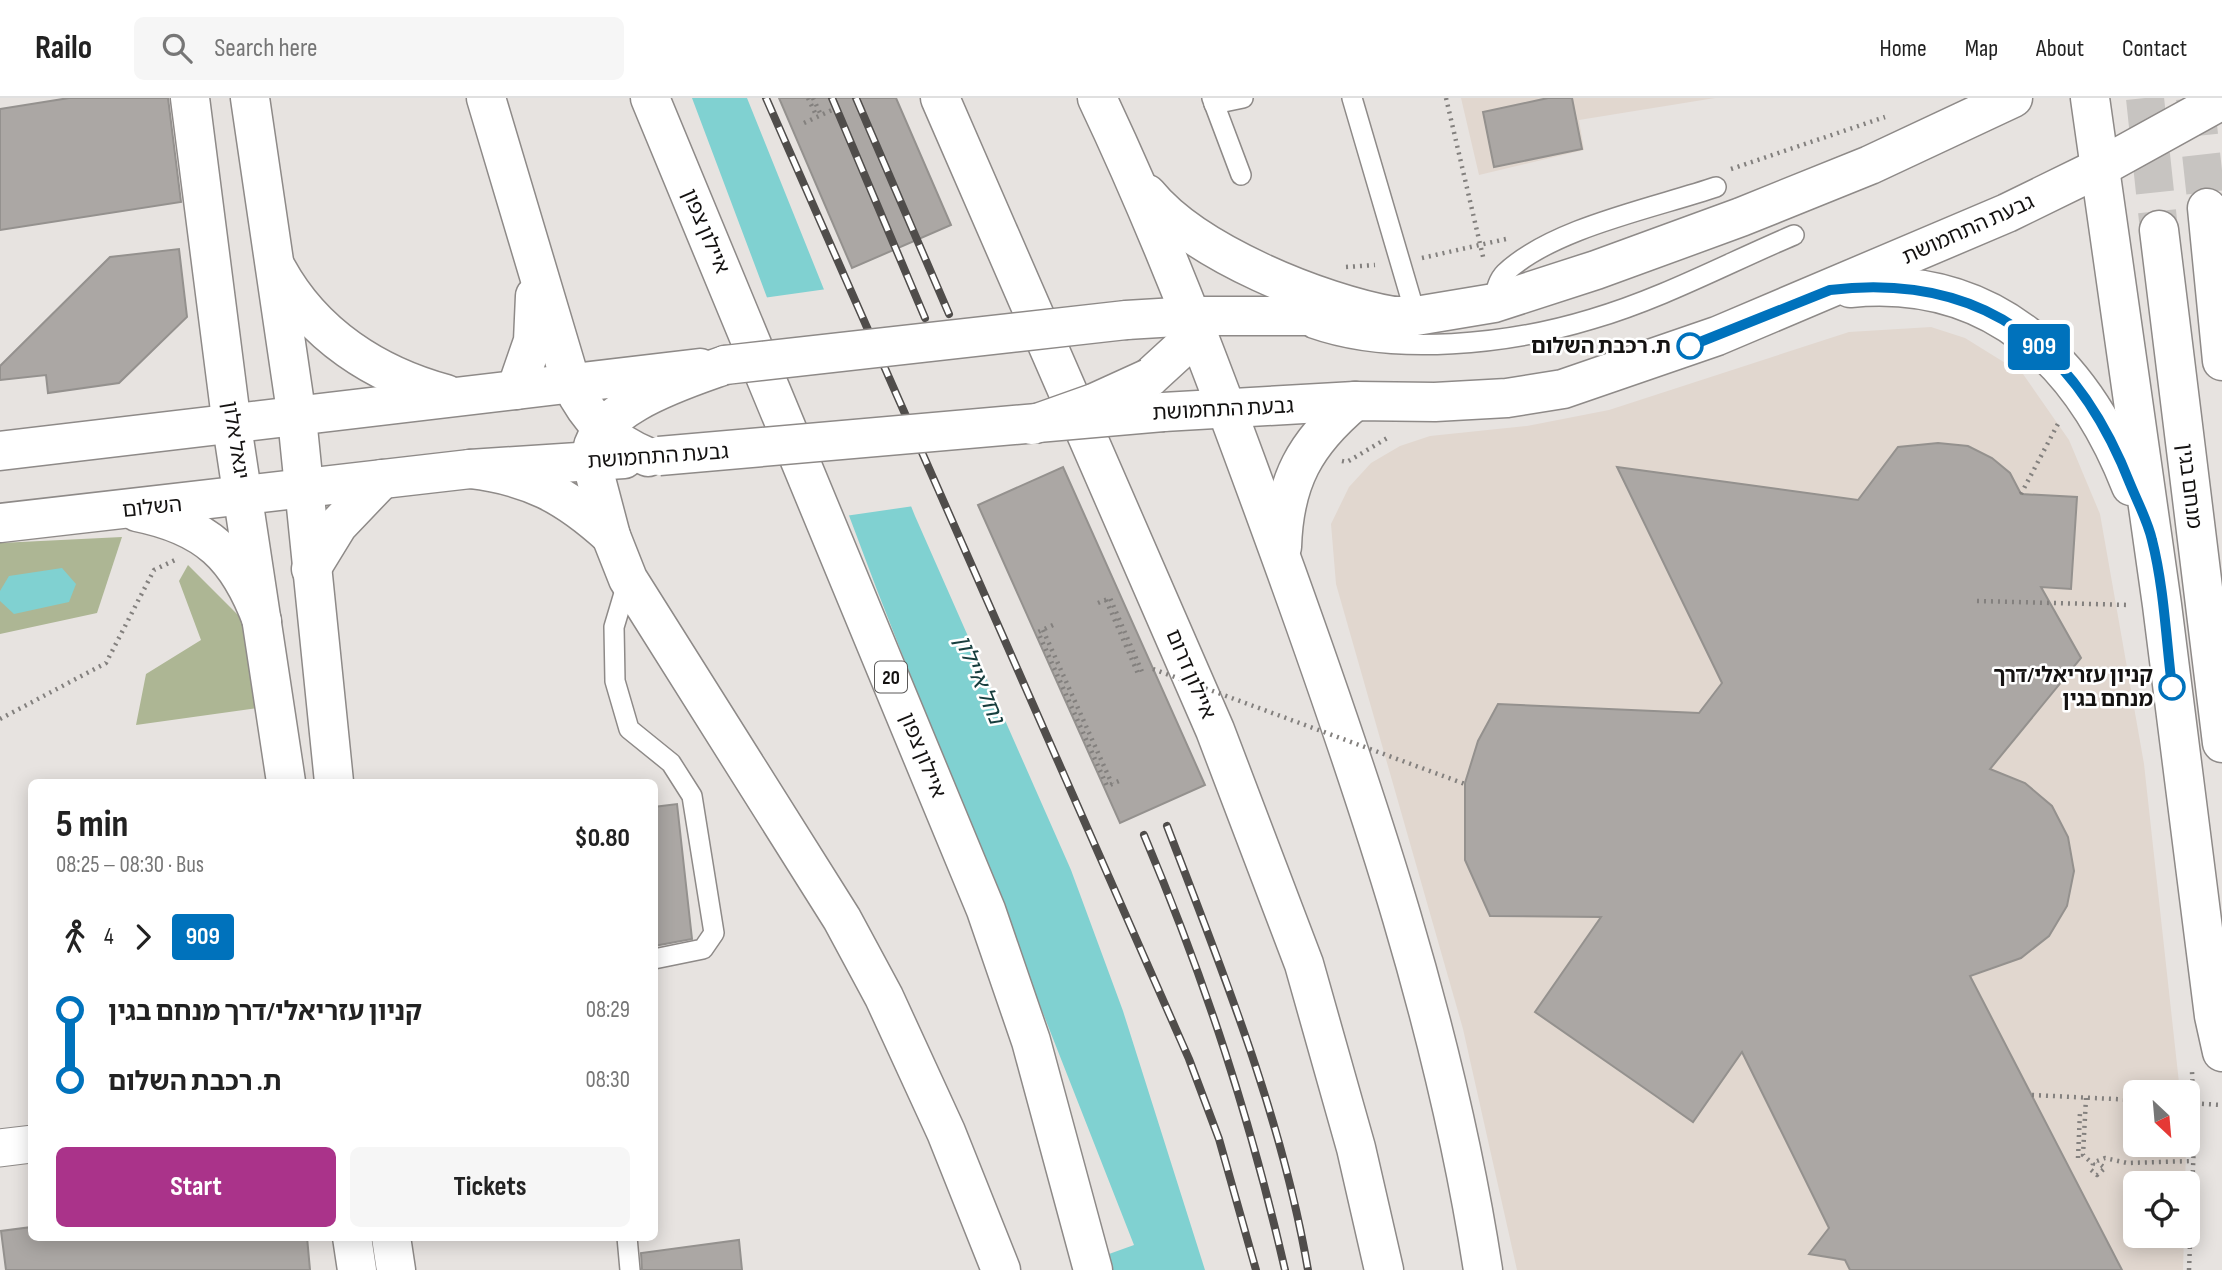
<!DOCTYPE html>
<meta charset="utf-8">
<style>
:root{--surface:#fff;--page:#f6f6f6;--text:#222;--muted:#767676;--line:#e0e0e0;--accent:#aa338a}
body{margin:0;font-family:"Sofia Sans Condensed","Noto Sans Hebrew",sans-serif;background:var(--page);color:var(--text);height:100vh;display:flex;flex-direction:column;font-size:26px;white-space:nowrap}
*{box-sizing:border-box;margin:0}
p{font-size:23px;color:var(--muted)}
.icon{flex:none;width:38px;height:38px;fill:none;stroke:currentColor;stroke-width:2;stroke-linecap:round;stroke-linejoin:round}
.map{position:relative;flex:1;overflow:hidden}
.side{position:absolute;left:28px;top:681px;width:630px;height:462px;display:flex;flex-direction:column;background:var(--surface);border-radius:10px;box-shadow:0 4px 18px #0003}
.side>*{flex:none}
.badge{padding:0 14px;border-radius:5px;font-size:24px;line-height:46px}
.needle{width:46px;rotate:154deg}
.controls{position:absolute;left:2123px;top:982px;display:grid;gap:14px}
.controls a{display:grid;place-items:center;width:77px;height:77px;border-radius:10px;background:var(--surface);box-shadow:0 4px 18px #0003;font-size:35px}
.map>.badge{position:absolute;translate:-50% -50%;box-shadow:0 0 0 4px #fff}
.legs{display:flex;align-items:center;gap:10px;height:77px;padding:0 28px;font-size:23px}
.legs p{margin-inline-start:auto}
.overview{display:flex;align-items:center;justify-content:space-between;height:119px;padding:0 28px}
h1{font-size:38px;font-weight:700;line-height:52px}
.primary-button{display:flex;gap:14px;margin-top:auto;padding:14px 28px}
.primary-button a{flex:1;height:80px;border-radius:10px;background:var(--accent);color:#fff;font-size:28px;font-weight:700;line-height:80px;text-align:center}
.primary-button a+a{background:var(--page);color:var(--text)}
ul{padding:0 28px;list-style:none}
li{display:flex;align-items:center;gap:24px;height:70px;font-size:26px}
li i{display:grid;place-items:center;width:10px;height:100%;margin:0 9px;background:currentColor}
li i::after{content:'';width:18px;height:18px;margin:-9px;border:5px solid;border-radius:50%;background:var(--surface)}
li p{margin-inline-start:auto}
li:first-child i{background:linear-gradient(#0000 50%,currentColor 0)}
li:last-child i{background:linear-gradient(currentColor 50%,#0000 0)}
header{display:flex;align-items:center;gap:42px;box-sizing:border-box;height:98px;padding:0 35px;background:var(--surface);border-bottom:2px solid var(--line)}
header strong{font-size:33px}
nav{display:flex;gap:38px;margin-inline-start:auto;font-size:24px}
.search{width:490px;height:63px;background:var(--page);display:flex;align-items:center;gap:18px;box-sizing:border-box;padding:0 24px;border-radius:10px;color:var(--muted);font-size:26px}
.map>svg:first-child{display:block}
.built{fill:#e1d7cf}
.green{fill:#adb694}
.water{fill:#80d1d1}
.pier{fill:#e7e3e0}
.building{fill:#aba7a4;stroke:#94918e;stroke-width:2}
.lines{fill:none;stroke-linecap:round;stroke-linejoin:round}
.secondary-tunnel{stroke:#c7c4c1;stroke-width:38;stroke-dasharray:38 19;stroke-linecap:butt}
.service-casing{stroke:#8e8a88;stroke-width:22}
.minor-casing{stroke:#8e8a88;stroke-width:39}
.tertiary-casing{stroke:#8e8a88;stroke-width:41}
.secondary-casing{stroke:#8e8a88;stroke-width:41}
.motorway-casing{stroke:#8e8a88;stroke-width:41}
.path{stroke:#83807e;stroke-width:4.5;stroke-dasharray:2 5;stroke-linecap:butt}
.service{stroke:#fff;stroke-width:19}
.minor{stroke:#fff;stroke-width:37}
.tertiary{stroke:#fff;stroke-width:38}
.secondary{stroke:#fff;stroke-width:38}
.motorway{stroke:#fff;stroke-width:38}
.rail-casing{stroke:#504d4b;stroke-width:8}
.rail{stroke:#fff;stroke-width:5;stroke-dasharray:16;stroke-linecap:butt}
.secondary-bridge-casing{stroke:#8e8a88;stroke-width:41;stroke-linecap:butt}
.motorway-bridge-casing{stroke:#8e8a88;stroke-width:41;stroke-linecap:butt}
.path-bridge{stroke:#83807e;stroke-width:4.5;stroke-dasharray:2 5;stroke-linecap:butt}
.secondary-bridge{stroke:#fff;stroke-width:38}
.motorway-bridge{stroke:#fff;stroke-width:38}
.line-1-casing{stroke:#fff;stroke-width:16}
.line-1{stroke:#0072bc;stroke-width:10}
.stop-1-dot{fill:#fff;stroke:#0072bc;stroke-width:3.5}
.labels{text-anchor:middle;stroke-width:5;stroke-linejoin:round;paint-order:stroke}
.shield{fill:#fff;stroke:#5a5958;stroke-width:2}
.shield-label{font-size:19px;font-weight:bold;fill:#141211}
.street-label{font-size:21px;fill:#141211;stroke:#fff}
.stop-label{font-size:21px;font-weight:bold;fill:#141211;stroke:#fff;text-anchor:end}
.water-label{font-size:23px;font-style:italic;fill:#163d3d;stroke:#fff}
</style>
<header>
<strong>Railo</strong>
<div class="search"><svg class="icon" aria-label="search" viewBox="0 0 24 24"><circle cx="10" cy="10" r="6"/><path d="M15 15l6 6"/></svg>Search here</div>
<nav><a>Home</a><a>Map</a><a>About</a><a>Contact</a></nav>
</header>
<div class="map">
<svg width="2222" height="1172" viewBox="0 0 2222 1172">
<rect width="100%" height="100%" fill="#e7e3e0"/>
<g class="built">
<path d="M1461,0H1715L1579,22L1584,52L1479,77Z"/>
<path d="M1931,229L1965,240L2023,276L2069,342L2100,416L2144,666L2180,994H2135V1046L2186,1047V1054L2185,1085H2135V1138H2184L2183,1172H1517L1463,931L1336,486L1331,426L1349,389L1371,365L1400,348L1430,338L1527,328L1609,312L1849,234Z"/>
</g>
<g class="green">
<path d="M122,439L97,515L0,536V445Z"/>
<path d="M188,467L244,523L258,610L136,627L146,576L201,542L179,483Z"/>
</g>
<g class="water">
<path d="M692,0H747L915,418L1071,772L1123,913L1205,1172H1112L1109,1156L1134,1147L877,492Z"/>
<path d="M62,470L76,486L69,504L14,516L0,503V493L9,478Z"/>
</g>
<path class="pier" d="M827,191L914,408L845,418L763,200Z"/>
<g class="building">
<path d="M69,0H168L181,104L0,132V11Z"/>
<path d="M779,0H896L951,127L852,170Z"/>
<path d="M1548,0H1572L1582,51L1494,69L1483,14Z"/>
<path d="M179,151L187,219L119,285L48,295L46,277L0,282V268L110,159Z"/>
<path d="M1938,345L1968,348L1992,360L2010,375L2021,396L2077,399L2071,491L2041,489L2081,560L1990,671L2025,685L2052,708L2068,739L2074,773L2067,808L2049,838L2021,860L1970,878L2122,1172H1850L1845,1162L1809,1156L1829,1130L1742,954L1693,1024L1653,996L1535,914L1601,819L1490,818L1465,762V685L1478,643L1498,606L1699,615L1722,585L1617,369L1858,402L1898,349Z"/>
<path d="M1063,369L1205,687L1120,725L978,407Z"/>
<path d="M677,706L692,841L654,848V709Z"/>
<path d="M32,1129V1139H307L310,1172H6L1,1133Z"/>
<path d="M739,1142L742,1172H642L641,1155Z"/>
</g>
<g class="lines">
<g class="secondary-tunnel">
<path d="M2145,0L2159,132"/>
<path d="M2195,0L2207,110"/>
</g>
<defs>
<g id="service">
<path d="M1212,0L1241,77"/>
<path d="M1352,0L1416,218"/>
<path d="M1214,6L1243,0"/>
<path d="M1494,205C1495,194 1497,183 1505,175C1552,130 1654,110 1716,89"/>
<path d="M1312,230C1394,259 1510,246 1592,221C1661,201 1728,165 1794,137"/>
<path d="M628,482L614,529L615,583L629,631L671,665L692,698L714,835L703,851L654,861"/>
<path d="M627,1139L630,1172"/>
</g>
<path id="minor" d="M0,1050L32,1046"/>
<g id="tertiary">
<path d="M190,0L232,328L286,684"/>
<path d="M250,0L297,320L334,684"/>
<path d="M352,1139L357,1172"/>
<path d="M391,1139L396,1172"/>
</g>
<g id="secondary">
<path d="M2090,0L2162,507L2214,918L2222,954"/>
<path d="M2207,110L2222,263"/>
<path d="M2159,132L2222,645"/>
<path d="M277,171C313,237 376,277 446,296"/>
<path d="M1850,190C1992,176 2082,263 2131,388"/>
<path d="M1126,222L1193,218H1416L1494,205L1596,172L1741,119L1870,67L2013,0"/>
<path d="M1163,314L1355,303L1435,304L1507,300L1563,291L1717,238L2007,115L2099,70L2222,2"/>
<path d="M0,353L700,270"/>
<path d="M137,414C207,428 238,458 262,523"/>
<path d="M0,425L470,371L624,361"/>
<path d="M311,471L338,427L382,381"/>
</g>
<g id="motorway">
<path d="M486,0L571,285C588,321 611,344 648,359"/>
<path d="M650,0L986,812L1031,943L1093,1172"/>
<path d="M940,0L1215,632L1304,866L1356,1050L1384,1172"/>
<path d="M1097,0C1170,154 1228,313 1286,473C1368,701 1446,931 1483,1172"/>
<path d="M1147,96C1195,155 1320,205 1393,218"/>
<path d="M725,267C686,281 590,310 591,362L611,438L628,481L842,821L884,899L946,1034L1001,1172"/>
<path d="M1149,280L1185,247L1193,218"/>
<path d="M516,292L533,243L535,198"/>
<path d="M470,371C530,378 566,397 611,438"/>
<path d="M1282,449C1284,383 1305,345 1355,303"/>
</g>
</defs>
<use href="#service" class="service-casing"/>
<use href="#minor" class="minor-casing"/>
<use href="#tertiary" class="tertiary-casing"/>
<use href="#secondary" class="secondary-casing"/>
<use href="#motorway" class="motorway-casing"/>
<g class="path">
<path d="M808,0L817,19"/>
<path d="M813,0L821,17"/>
<path d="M1446,0L1484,163"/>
<path d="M804,25L832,12"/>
<path d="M1731,71L1885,19"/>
<path d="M1422,160L1506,141"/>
<path d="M1346,169L1375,167"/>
<path d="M1342,363L1347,364L1389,339"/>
<path d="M2021,396L2060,322"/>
<path d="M1106,502L1139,578"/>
<path d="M1977,503L2130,507"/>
<path d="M1098,505L1110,500L1143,576"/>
<path d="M1053,527L1038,534L1107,688L1119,683"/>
<path d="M1043,532L1112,686"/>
<path d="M0,621L106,565L154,472L175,462"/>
<path d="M2032,997L2135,1002"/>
<path d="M2086,1000L2083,1057L2093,1066L2091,1072L2097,1077L2105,1070L2097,1064"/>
<path d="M2078,1060L2080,1014"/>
<path d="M2097,1063L2105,1060L2127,1065L2193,1063"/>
<path d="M2189,1172L2194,1044L2192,972"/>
</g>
<use href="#service" class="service"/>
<use href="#minor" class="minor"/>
<use href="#tertiary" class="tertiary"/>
<use href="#secondary" class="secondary"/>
<use href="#motorway" class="motorway"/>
<defs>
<g id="rail">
<path d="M766,0L1189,961L1219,1041L1256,1172"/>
<path d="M832,0L925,220"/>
<path d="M856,0L949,216"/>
<path d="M1167,728C1222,872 1282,1019 1308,1172"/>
<path d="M1144,737C1205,882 1250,1019 1285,1172"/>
</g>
</defs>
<use href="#rail" class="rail-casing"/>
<use href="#rail" class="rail"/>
<defs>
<g id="secondary-bridge">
<path d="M725,267L1126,222"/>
<path d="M659,358L1163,314"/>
</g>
<path id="motorway-bridge" d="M1032,327L1094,305L1149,280"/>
</defs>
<use href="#secondary-bridge" class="secondary-bridge-casing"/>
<use href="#motorway-bridge" class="motorway-bridge-casing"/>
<g class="path-bridge">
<path d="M1153,571L1465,686"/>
<path d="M2188,1005L2222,1007"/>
</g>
<use href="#secondary-bridge" class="secondary-bridge"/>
<use href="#motorway-bridge" class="motorway-bridge"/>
</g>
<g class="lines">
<defs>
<path id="line-1" d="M1690,248L1830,192C1983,174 2077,249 2131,388C2138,405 2148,424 2152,442C2164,489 2166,541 2172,589"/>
</defs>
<use href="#line-1" class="line-1-casing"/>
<use href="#line-1" class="line-1"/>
</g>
<g class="stop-1-dot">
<circle cx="1690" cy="248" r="12"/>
<circle cx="2172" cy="589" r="12"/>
</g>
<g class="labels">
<rect class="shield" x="875" y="563.5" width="32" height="31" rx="5"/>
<g class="shield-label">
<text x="891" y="586">20</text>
</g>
<g class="street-label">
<text transform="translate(1968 131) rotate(-24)" y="7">גבעת התחמושת</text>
<text transform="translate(706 133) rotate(67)" y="7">איילון צפון</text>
<text transform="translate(1223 311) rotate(-3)" y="7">גבעת התחמושת</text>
<text transform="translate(236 342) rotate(81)" y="7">יגאל אלון</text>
<text transform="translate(658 358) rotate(-4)" y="7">גבעת התחמושת</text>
<text transform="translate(2190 388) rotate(83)" y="7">מנחם בגין</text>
<text transform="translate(152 409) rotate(-6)" y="7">השלום</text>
<text transform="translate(1191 576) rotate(67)" y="7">איילון דרום</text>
<text transform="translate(923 657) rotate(68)" y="7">איילון צפון</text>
</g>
<g class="stop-label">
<text x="1671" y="255">ת. רכבת השלום</text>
<text x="2153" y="584">קניון עזריאלי/דרך<tspan x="2153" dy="24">מנחם בגין</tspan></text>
</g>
<g class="water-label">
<text transform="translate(980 581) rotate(67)" y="8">נחל איילון</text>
</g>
</g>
</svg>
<div class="controls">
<a><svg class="needle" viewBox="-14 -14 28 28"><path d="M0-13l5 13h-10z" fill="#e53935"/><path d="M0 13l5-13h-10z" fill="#767676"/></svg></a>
<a><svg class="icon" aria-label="locate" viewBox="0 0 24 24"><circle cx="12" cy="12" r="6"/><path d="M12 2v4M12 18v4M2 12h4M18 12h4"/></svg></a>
</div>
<b class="badge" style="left:2039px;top:249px;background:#0072bc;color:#fff">909</b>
<section class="side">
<div class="overview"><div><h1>5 min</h1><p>08:25 – 08:30 · Bus</p></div><b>$0.80</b></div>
<div class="legs"><svg class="icon" aria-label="walk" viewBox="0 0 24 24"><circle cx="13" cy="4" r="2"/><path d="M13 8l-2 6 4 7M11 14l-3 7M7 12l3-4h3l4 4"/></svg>4<svg class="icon" aria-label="forward" viewBox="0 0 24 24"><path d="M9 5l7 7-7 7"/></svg><b class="badge" style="background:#0072bc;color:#fff">909</b></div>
<ul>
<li><i style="color:#0072bc"></i><b>קניון עזריאלי/דרך מנחם בגין</b><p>08:29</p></li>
<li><i style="color:#0072bc"></i><b>ת. רכבת השלום</b><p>08:30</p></li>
</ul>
<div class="primary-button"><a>Start</a><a>Tickets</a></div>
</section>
</div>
